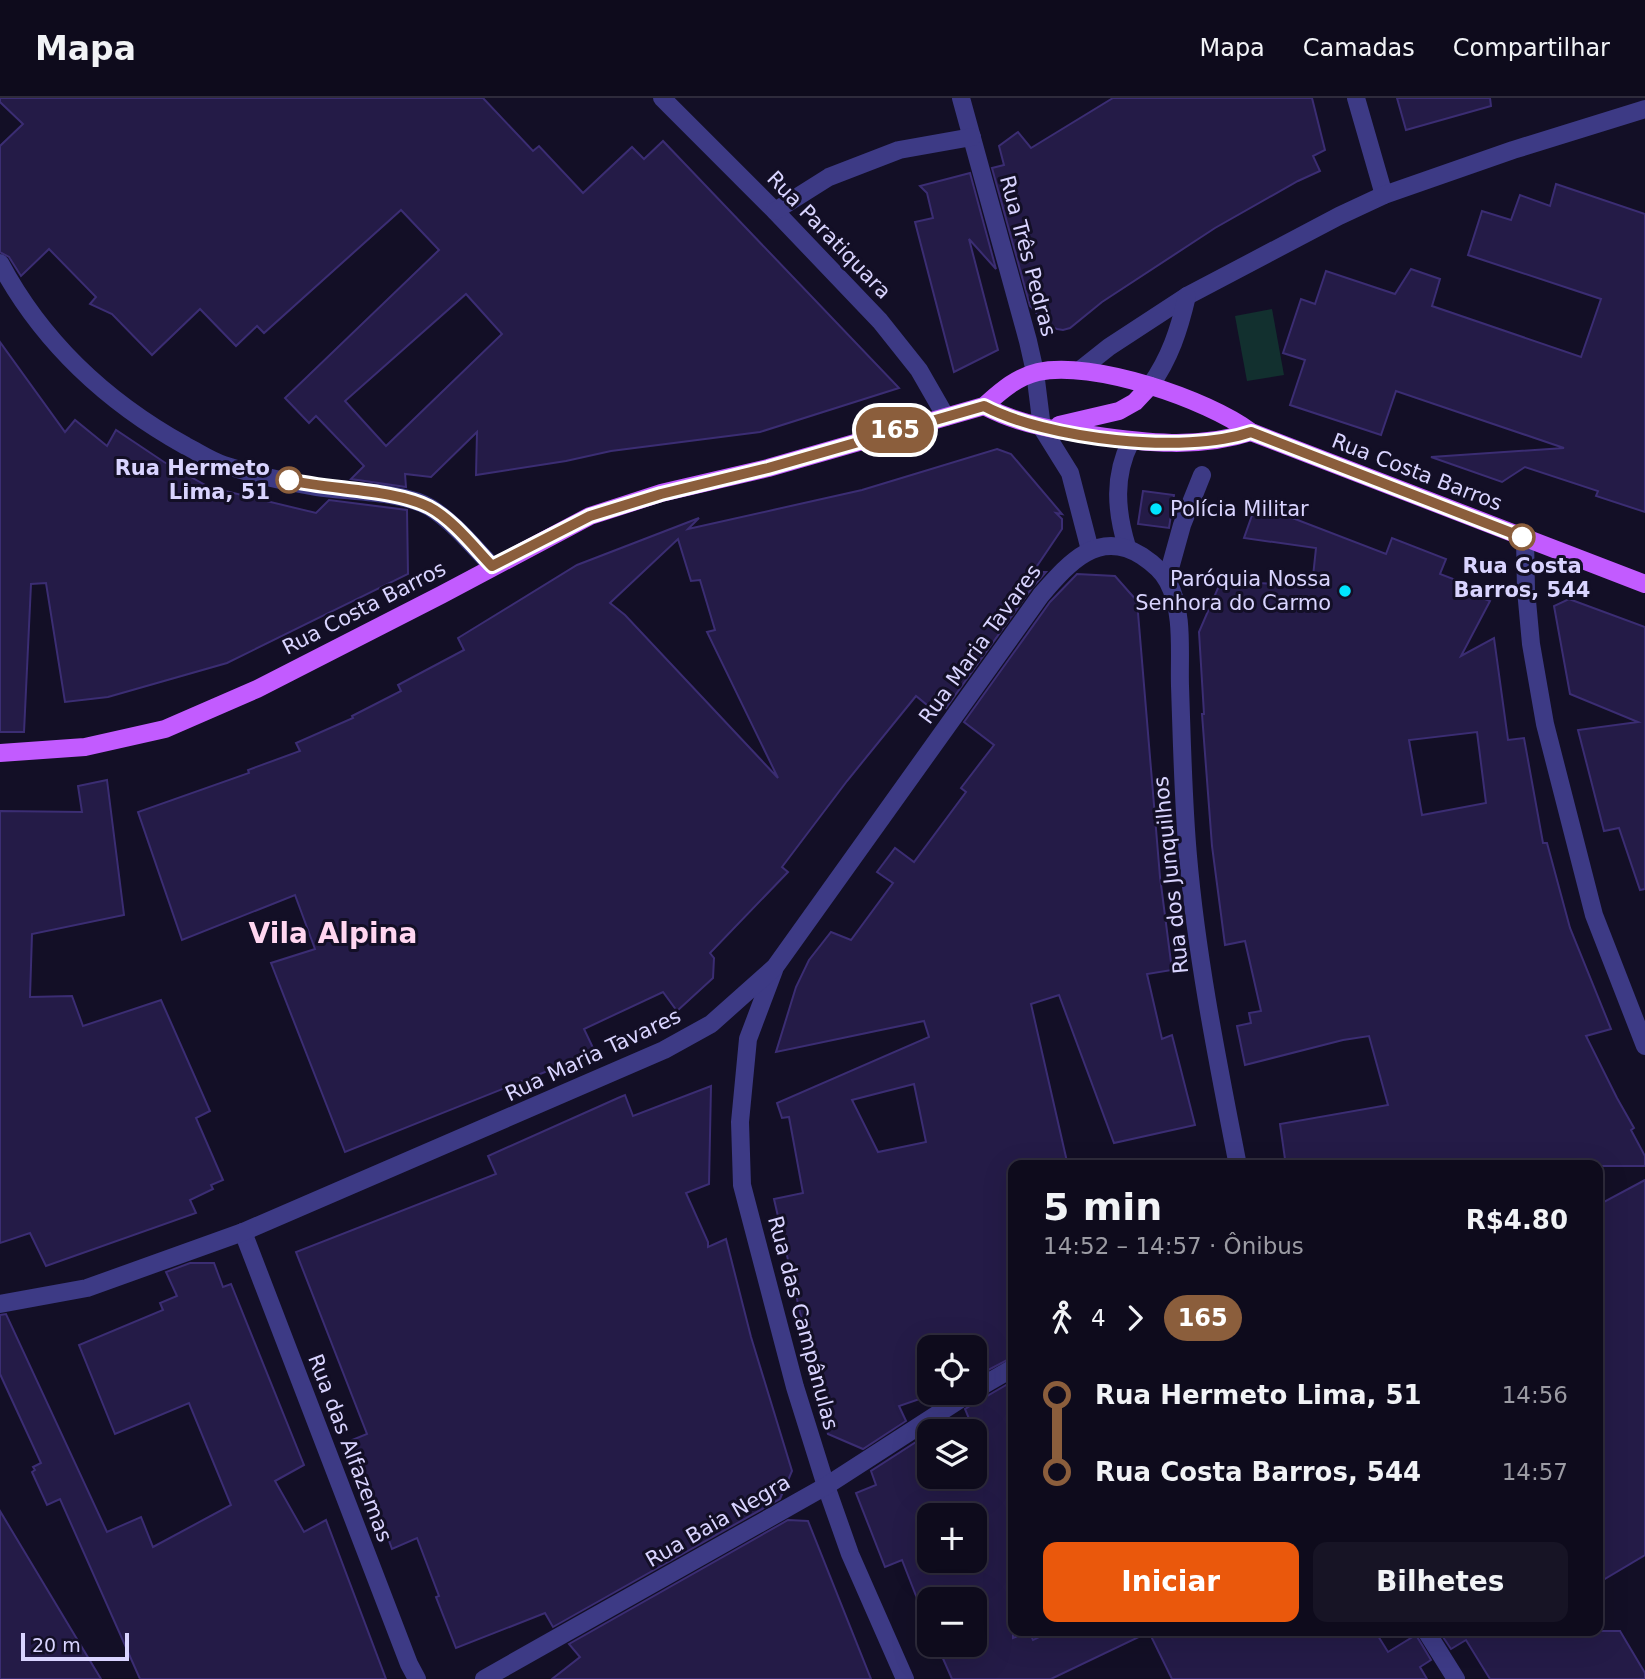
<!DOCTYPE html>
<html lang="pt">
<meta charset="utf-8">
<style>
:root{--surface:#0e0b1c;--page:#171425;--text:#f1f3f6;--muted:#9b9ba3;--line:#2e2b3b;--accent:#ea580c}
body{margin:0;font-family:"DejaVu Sans",sans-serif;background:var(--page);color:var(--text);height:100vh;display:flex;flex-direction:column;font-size:26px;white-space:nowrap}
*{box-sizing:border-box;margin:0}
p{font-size:23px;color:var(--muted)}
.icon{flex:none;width:38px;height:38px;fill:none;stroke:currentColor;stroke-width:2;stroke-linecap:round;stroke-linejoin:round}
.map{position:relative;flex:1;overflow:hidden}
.panel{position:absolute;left:1008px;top:1062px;width:595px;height:476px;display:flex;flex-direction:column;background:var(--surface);border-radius:14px;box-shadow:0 7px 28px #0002,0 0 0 2px var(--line)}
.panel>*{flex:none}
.badge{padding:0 14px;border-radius:23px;font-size:24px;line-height:46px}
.tools{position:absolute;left:917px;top:1237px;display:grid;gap:14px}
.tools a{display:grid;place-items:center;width:70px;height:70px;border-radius:14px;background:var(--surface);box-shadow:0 7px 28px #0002,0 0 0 2px var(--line);font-size:35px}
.scale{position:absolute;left:21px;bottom:18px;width:108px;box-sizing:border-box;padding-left:7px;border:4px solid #d9d4ff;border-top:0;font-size:19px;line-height:24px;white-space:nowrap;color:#d9d4ff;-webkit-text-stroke:5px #130f26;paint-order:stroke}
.map>.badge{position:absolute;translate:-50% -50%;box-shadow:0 0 0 4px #fff}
.legs{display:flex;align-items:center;gap:10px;height:77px;padding:0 35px;font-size:23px}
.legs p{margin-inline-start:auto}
.headline{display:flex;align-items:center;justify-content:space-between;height:119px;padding:0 35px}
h1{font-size:38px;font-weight:700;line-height:52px}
.cta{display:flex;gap:14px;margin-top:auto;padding:14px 35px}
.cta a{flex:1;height:80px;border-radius:14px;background:var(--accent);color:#fff;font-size:28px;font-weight:700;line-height:80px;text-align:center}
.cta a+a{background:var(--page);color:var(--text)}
ul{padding:0 35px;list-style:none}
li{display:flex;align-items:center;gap:24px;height:77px;font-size:26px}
li i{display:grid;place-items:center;width:10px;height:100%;margin:0 9px;background:currentColor}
li i::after{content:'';width:18px;height:18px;margin:-9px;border:5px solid;border-radius:50%;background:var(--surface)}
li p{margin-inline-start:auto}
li:first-child i{background:linear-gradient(#0000 50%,currentColor 0)}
li:last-child i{background:linear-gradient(currentColor 50%,#0000 0)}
header{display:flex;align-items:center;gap:42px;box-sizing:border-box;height:98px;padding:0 35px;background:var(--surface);border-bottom:2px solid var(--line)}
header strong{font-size:33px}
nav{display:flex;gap:38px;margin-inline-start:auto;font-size:24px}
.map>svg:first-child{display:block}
.green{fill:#12302f}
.building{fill:#241b47;stroke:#3b2d73;stroke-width:2;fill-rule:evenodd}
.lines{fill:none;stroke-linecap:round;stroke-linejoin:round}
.minor{stroke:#3d3a85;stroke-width:18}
.major{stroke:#c25bff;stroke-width:18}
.line-1-casing{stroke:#fff;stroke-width:16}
.line-1{stroke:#8b5e3c;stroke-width:10}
.stop-1-dot{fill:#fff;stroke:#8b5e3c;stroke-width:3.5}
.poi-dot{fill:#00e5ff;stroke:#130f26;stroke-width:2.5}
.labels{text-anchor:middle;stroke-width:6;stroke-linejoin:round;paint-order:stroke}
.street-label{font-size:21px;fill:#d9d4ff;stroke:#130f26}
.stop-label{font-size:21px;font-weight:bold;fill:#d9d4ff;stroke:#130f26;text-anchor:end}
.poi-label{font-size:21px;fill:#d9d4ff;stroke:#130f26;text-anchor:start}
.district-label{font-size:28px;font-weight:bold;fill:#ffd6f0;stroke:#130f26}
</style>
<header>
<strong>Mapa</strong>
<nav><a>Mapa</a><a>Camadas</a><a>Compartilhar</a></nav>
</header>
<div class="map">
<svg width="1645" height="1581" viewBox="0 0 1645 1581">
<rect width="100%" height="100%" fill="#130f26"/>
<path class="green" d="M1272,211L1284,277L1247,283L1235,218Z"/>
<g class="building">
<path d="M0,0H483L533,53L539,48L583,95L632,49L644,61L663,43L899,290L760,334L611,353L566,363L476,377L477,334L431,379L405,376L406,389L351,381L364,368L316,318L309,325L285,300L439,152L401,112L264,235L257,228L236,248L200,211L152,257L112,216L90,206L96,199L49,151L21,178L9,159L0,154V48L23,26L0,4ZM466,196L502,236L386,348L345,303Z"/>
<path d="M1113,0H1312L1325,52L1313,58L1320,73L1298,83L1215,130L1102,204L1070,230L1063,232L1057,231L1048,228L1030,208L992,70L1004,67L999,48L1018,34L1031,50Z"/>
<path d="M1397,0H1490L1491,8L1406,32Z"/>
<path d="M970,75L996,171L969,141L998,252L954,274L915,124L933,120L927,95L920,88Z"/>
<path d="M1556,86L1645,116V414L1596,398L1598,393L1525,369L1502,384L1431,359L1564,350L1396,293L1381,337L1290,307L1305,262L1283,255L1301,201L1315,206L1326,173L1395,196L1411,171L1440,181L1432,208L1581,259L1601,201L1468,157L1482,113L1511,122L1520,97L1550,108Z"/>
<path d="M0,244L65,334L75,322L107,348L116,332L164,364L209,389L316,415L329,402L407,412L408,476L227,565L108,599L65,604L46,485L31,486L24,634H0Z"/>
<path d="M997,351L1011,356L1062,416L1056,415L1062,421V431L1033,474H1046L1032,490L946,610L938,604L932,611L916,598L847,683L782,769L788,774L710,855L714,860L713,880L677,913L663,894L584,931L595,954L345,1054L271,865L315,851L295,797L182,842L138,714L249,675L248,672L300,653L296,645L353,620L352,618L401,593L398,587L464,552L458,540L577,467L699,420L688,431L862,392ZM678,441L691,483L700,482L715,532L707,534L778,680L625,517L610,505Z"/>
<path d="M1143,393L1174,397L1169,430L1138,426Z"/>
<path d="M1256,406L1386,456L1392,440L1446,461L1440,476L1474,489L1471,496L1490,503L1461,558L1494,540L1508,642L1524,640L1543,745H1547L1570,830L1611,931L1586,938L1617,1000L1634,1030L1631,1032L1645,1058V1068H1286L1280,1026L1388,1007L1369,938L1343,942L1245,967L1237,928L1251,925L1249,915L1261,913L1245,843L1225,847L1212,748L1202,616H1204L1199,534L1221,483L1312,488L1316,450L1244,440ZM1477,634L1486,705L1422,717L1409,642Z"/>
<path d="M1077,476L1115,478L1137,503L1160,779L1172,872L1147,876L1162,941L1172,937L1195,1027L1114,1045L1059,897L1031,906L1068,1068H1013V1259L975,1279V1250H929V1295H937L899,1308L906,1323L863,1351L828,1336L774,1101L803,1095L789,1019L782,1020L777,1005L929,939L924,923L776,954L796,889L809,862L831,834L851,842L893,785L877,774L895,750L914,764L966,694L961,690L994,647L964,624L1050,504ZM914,986L926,1044L878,1054L852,1002Z"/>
<path d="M1569,501L1645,529V791L1640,792L1619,730L1604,733L1578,632L1638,624L1570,596L1554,508Z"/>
<path d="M107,682L124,817L32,836L30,899L72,898L83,928L161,902L210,1013L196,1020L223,1082L211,1087L213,1091L190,1102L196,1115L46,1168L30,1135L0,1145V713L82,714L78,688Z"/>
<path d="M711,988L709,1086L686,1095L708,1144V1149L726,1141L751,1239L792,1373L780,1401L553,1529L545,1515L456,1550L436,1499L439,1498L417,1440L392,1451L352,1342L367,1336L296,1154L496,1076L488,1058L618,1000L625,997L633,1018Z"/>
<path d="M1645,1082V1457L1598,1485V1107Z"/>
<path d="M190,1165H214L223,1189L231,1186L304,1367L275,1383L304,1434L326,1422L386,1581H140L60,1401L47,1407L32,1374L35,1372L33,1369L41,1365L0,1276V1217L6,1216L107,1434L141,1419L153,1449L231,1407L189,1305L115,1336L79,1247L163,1212L160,1205L177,1198L166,1174Z"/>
<path d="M1013,1283V1540L1029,1533L1033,1542L1052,1533H1375L1388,1554L1416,1537L1431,1562L1420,1569L1427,1581H1172L1149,1534L1051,1581H952L937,1547H975V1502H929V1531L902,1462L885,1469L856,1395L876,1387L871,1373L916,1344L923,1361L929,1359V1379H975L976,1338L965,1311ZM929,1418H975V1463H929Z"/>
<path d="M0,1413L101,1581H0Z"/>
<path d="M788,1422L808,1423L871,1581H552L580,1559L569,1546Z"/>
<path d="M1439,1533H1620L1645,1575V1581H1490L1466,1542L1451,1551Z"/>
</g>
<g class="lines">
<g class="minor">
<path d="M662,0L775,113L880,223L919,272L946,319"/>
<path d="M961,0L1028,243L1035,274L1042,330L1070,375L1090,452"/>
<path d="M1356,0L1384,97"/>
<path d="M775,113L829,79L899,52L972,39"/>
<path d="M0,165C42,244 108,305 186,348C198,354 211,363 224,367C252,376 287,384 317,389C349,394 404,393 431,410C454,425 473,448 492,468"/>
<path d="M1080,272L1109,249L1187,198L1339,118L1384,97L1513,52L1645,11"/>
<path d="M1150,288C1170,260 1179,232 1187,198"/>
<path d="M1525,440L1526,492L1531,546L1545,626L1594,817L1645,948"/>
<path d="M1127,449C1116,413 1113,378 1131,343"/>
<path d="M1167,481L1182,427L1202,377"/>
<path d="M774,872L748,941L740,1024L742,1087L795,1289L826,1388L850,1456L905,1581"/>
<path d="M243,1134L409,1566L417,1581"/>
<path d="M0,1206L87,1190L243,1134L664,952L711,926L775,869L1041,497C1068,466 1098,430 1142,458C1151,464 1163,474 1168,484C1184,514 1179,555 1180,588C1182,645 1183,702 1188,758C1197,862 1218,965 1238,1068"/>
<path d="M975,1292L1013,1270"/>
<path d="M1426,1533L1456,1581"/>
<path d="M484,1581L826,1388L970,1295"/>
</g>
<g class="major">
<path d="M984,308C1018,326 1053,332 1092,337C1145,345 1199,351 1251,334"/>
<path d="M1059,327L1119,313L1135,304L1150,288"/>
<path d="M0,655L85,649L165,631L257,591L441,497L590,418L661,395L768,370L984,308C1000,294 1016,279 1038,274C1092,262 1207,301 1251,334L1645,486"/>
</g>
</g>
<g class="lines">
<defs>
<path id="line-1" d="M289,382C330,392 394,391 429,409C452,421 474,449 492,468L590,418L661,396L768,370L984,308C1046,341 1184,357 1251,334L1522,439"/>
</defs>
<use href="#line-1" class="line-1-casing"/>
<use href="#line-1" class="line-1"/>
</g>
<g class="stop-1-dot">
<circle cx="289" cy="382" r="12"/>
<circle cx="1522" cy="439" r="12"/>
</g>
<g class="poi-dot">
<circle cx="1156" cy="411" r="7"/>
<circle cx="1345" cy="493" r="7"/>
</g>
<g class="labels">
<g class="street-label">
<text transform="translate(829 137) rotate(46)" y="7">Rua Paratiquara</text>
<text transform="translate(1028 158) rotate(75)" y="7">Rua Três Pedras</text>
<text transform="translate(1417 374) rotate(21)" y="7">Rua Costa Barros</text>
<text transform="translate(364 510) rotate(-27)" y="7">Rua Costa Barros</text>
<text transform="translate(980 546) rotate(-54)" y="7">Rua Maria Tavares</text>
<text transform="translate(1171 777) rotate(-96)" y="7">Rua dos Junquilhos</text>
<text transform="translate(593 957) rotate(-25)" y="7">Rua Maria Tavares</text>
<text transform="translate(803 1225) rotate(75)" y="7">Rua das Campânulas</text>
<text transform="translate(350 1350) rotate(69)" y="7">Rua das Alfazemas</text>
<text transform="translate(718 1423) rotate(-30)" y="7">Rua Baia Negra</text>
</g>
<g class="stop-label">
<text x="270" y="377">Rua Hermeto<tspan x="270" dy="24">Lima, 51</tspan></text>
<text x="1522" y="475" text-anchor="middle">Rua Costa<tspan x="1522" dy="24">Barros, 544</tspan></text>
</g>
<g class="poi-label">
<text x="1170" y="418">Polícia Militar</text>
<text x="1331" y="488" text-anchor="end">Paróquia Nossa<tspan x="1331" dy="24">Senhora do Carmo</tspan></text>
</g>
<g class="district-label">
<text x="333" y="845">Vila Alpina</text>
</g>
</g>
</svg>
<div class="tools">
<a><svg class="icon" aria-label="locate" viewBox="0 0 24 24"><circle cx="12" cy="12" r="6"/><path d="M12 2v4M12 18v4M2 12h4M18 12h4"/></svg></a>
<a><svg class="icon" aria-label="layers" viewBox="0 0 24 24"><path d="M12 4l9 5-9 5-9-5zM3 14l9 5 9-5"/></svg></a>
<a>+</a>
<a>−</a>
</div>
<div class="scale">20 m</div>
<b class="badge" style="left:895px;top:332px;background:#8b5e3c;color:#fff">165</b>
<section class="panel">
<div class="headline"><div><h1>5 min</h1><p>14:52 – 14:57 · Ônibus</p></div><b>R$4.80</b></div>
<div class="legs"><svg class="icon" aria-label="walk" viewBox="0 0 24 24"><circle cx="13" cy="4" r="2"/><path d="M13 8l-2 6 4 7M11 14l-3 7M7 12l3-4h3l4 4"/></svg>4<svg class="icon" aria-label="forward" viewBox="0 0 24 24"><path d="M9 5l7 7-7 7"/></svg><b class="badge" style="background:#8b5e3c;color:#fff">165</b></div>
<ul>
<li><i style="color:#8b5e3c"></i><b>Rua Hermeto Lima, 51</b><p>14:56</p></li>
<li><i style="color:#8b5e3c"></i><b>Rua Costa Barros, 544</b><p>14:57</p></li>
</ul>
<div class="cta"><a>Iniciar</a><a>Bilhetes</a></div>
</section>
</div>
